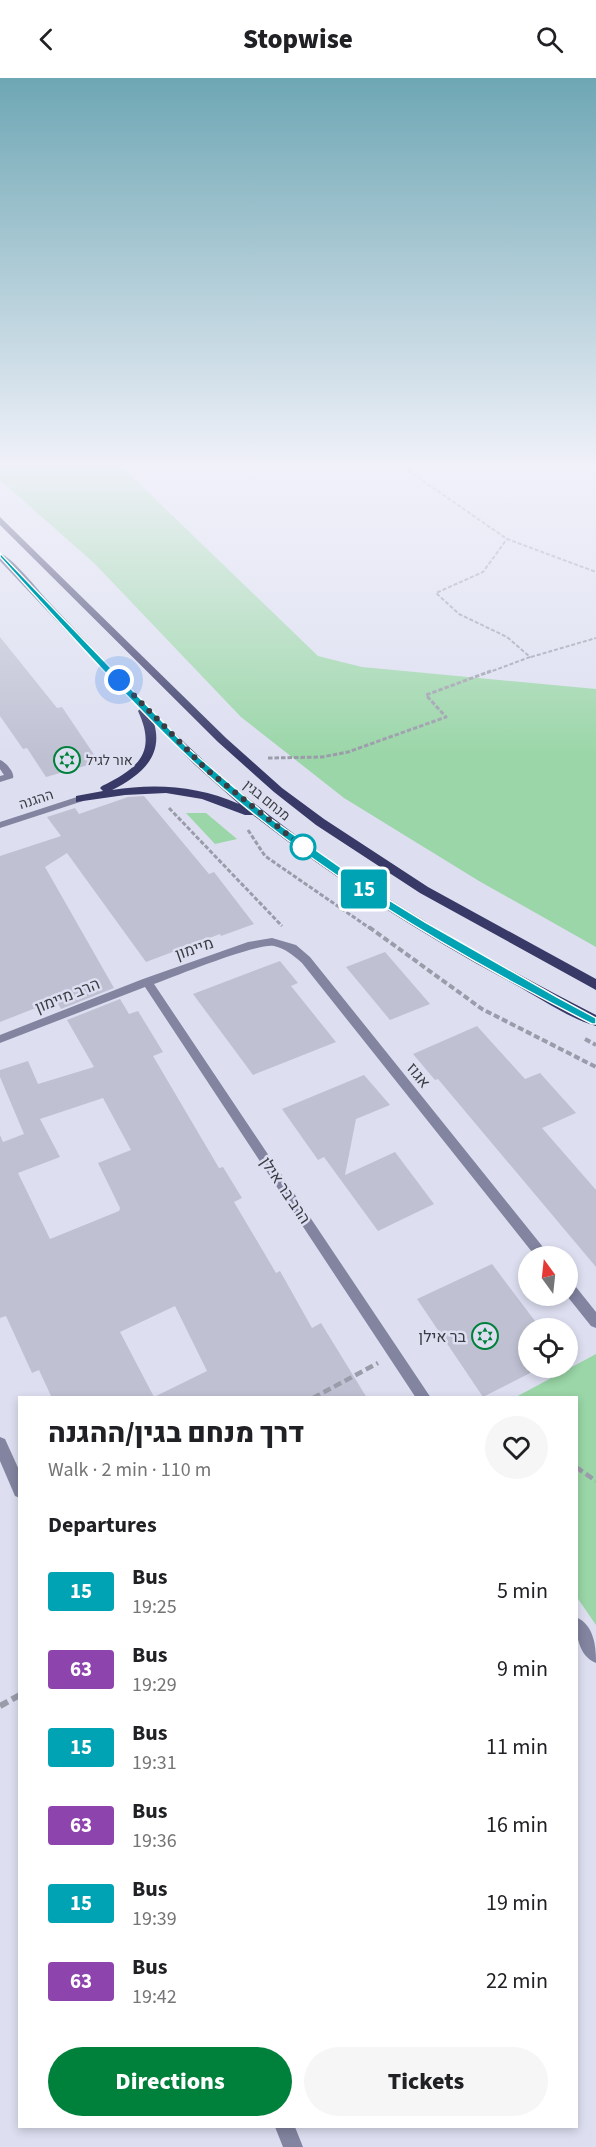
<!DOCTYPE html>
<meta charset="utf-8">
<style>
:root{--surface:#fff;--page:#f6f6f6;--text:#202124;--muted:#757577;--accent:#00813b}
body{margin:0;font-family:"Source Sans 3",Heebo,sans-serif;background:var(--page);color:var(--text);height:100vh;display:flex;flex-direction:column;font-size:22px;white-space:nowrap}
*{box-sizing:border-box;margin:0}
p{font-size:20px;color:var(--muted)}
.icon{flex:none;width:33px;height:33px;fill:none;stroke:currentColor;stroke-width:2;stroke-linecap:round;stroke-linejoin:round}
.map{position:relative;flex:1;overflow:hidden}
.details{position:absolute;left:18px;top:1318px;width:560px;height:732px;display:flex;flex-direction:column;background:var(--surface);border-radius:0px;box-shadow:0 3px 9px #0003}
.details>*{flex:none}
.badge{padding:0 12px;border-radius:4px;font-size:21px;line-height:39px}
.needle{width:39px;rotate:345deg}
.tools{position:absolute;left:518px;top:1168px;display:grid;gap:12px}
.tools a{display:grid;place-items:center;width:60px;height:60px;border-radius:50%;background:var(--surface);box-shadow:0 3px 9px #0003;font-size:30px}
.you{position:absolute;width:30px;height:30px;margin:-15px;border:4px solid #fff;border-radius:50%;background:#1a73e8;box-shadow:0 0 0 9px #1a73e833}
.map>.badge{position:absolute;translate:-50% -50%;box-shadow:0 0 0 3px #fff}
h2{padding:0 30px;font-size:22px;line-height:54px}
.round{display:grid;place-items:center;flex:none;width:63px;height:63px;border-radius:32px;background:var(--page)}
.head{display:flex;align-items:center;justify-content:space-between;height:102px;padding:0 30px}
h1{font-size:28px;font-weight:800;line-height:45px}
.primary-button{display:flex;gap:12px;margin-top:auto;padding:12px 30px}
.primary-button a{flex:1;height:69px;border-radius:36px;background:var(--accent);color:#fff;font-size:24px;font-weight:800;line-height:69px;text-align:center}
.primary-button a+a{background:var(--page);color:var(--text)}
ul{padding:0;list-style:none}
li{display:flex;align-items:center;gap:18px;height:78px;padding:0 30px}
li div{flex:1}
li b{display:block;font-size:22px}
li em{font-style:normal}
li .badge{min-width:66px;font-weight:700;text-align:center}
header{display:flex;justify-content:space-between;align-items:center;height:78px;padding:0 30px;background:var(--surface);font-size:27px;font-weight:800}
.map>svg:first-child{display:block}
.green{fill:#9ad6a7}
.building{fill:#bfc0d2;fill-rule:evenodd}
.lines{fill:none;stroke-linecap:round;stroke-linejoin:round}
.path-far4{stroke:#9b9caa;stroke-width:2;stroke-dasharray:4 2;stroke-linecap:butt}
.path-far3{stroke:#9b9caa;stroke-width:3;stroke-dasharray:4.5 2;stroke-linecap:butt}
.path-far2{stroke:#9b9caa;stroke-width:4;stroke-dasharray:6 3;stroke-linecap:butt}
.path-far1{stroke:#9b9caa;stroke-width:4.5;stroke-dasharray:8 4;stroke-linecap:butt}
.path{stroke:#9b9caa;stroke-width:6;stroke-dasharray:9 4.5;stroke-linecap:butt}
.minor{fill:#8284a0;fill-rule:evenodd}
.tertiary{fill:#8284a0;fill-rule:evenodd}
.primary{fill:#383967;fill-rule:evenodd}
.line{fill:#00a3b4;stroke:#fff;stroke-width:1.5}
.walk{stroke:#3b3c43;stroke-width:6;stroke-dasharray:0 10.8}
.stop-dot{fill:#fff;stroke:#00a3b4;stroke-width:3}
.labels{text-anchor:middle;stroke-width:5;stroke-linejoin:round;paint-order:stroke}
.far-poi-label{font-size:14px;fill:#3b3c43;stroke:#dddff1;text-anchor:start}
.far-street-label{font-size:14px;fill:#3b3c43;stroke:#dddff1}
.street-label{font-size:16px;fill:#3b3c43;stroke:#dddff1}
.poi-label{font-size:16px;fill:#3b3c43;stroke:#dddff1;text-anchor:end}
</style>
<header><svg class="icon" aria-label="back" viewBox="0 0 24 24"><path d="M15 5l-7 7 7 7"/></svg>Stopwise<svg class="icon" aria-label="search" viewBox="0 0 24 24"><circle cx="10" cy="10" r="6"/><path d="M15 15l6 6"/></svg></header>
<div class="map">
<svg width="596" height="2069" viewBox="0 0 596 2069">
<rect width="100%" height="100%" fill="#dddff1"/>
<g class="green">
<path d="M0,389H122L318,578L362,589L596,611V869L479,803L344,720L241,639L94,485L0,402Z"/>
<path d="M186,735H206L237,761L215,766Z"/>
<path d="M596,1276V1547L576,1518V1320H514Z"/>
</g>
<g class="building">
<path d="M0,559L57,630L62,629L99,684L46,699L27,670L23,671L0,638Z"/>
<path d="M144,718L209,796L214,794L254,846L221,858L220,856L146,884L67,775L45,789L114,910L61,931L56,922L0,944V778L61,758L47,739L75,730L79,736L128,719Z"/>
<path d="M385,874L430,926L390,942L346,889Z"/>
<path d="M280,883L298,905L291,908L336,964L253,997L193,916Z"/>
<path d="M120,921L129,936L138,933L163,974L153,978L219,1090L223,1089L242,1120L234,1124L276,1195L280,1193L312,1250L321,1245L367,1320H52L39,1292L32,1295L6,1238L0,1240V1057L3,1064L24,1056L0,999V992L28,983L38,1006L94,989L67,942ZM103,1020L131,1072L98,1085L120,1130L119,1133L50,1161L18,1095L60,1079L40,1041ZM175,1228L207,1293L154,1319L120,1254Z"/>
<path d="M477,948L525,1001L540,995L576,1035L542,1050L596,1112V1189L438,1001L435,1002L413,976Z"/>
<path d="M364,997L390,1027L356,1041L345,1097L395,1074L434,1126L378,1153L324,1079L318,1082L282,1031Z"/>
<path d="M492,1186L541,1251H528V1290H540L483,1319L417,1221Z"/>
</g>
<g class="lines">
<g class="path-far4">
<path d="M403,389L507,461L596,494"/>
<path d="M531,579L596,560"/>
<path d="M487,595L530,579L507,559L459,536L436,515L483,494L507,461"/>
</g>
<g class="path-far3">
<path d="M268,680L322,679L348,674L446,639L426,617L491,593"/>
<path d="M169,730L282,848"/>
<path d="M248,752L265,778L371,851"/>
</g>
<g class="path-far2">
<path d="M369,849L482,931L596,989"/>
<path d="M585,961L596,967"/>
</g>
<g class="path-far1">
<path d="M313,1320L378,1285"/>
<path d="M576,1389L596,1403"/>
</g>
<path class="path" d="M0,1628L20,1617"/>
<g class="minor">
<path d="M0,682C6,684 15,695 13,700L0,704V698L4,697L0,691Z"/>
<path d="M272,860L296,867L310,879L551,1179H536L302,885C293,877 286,871 274,868C256,865 176,898 154,906L431,1320H416L145,909L0,965V957L143,901L248,864Z"/>
<path d="M567,1202L572,1204L596,1234V1250L591,1248L567,1218Z"/>
<path d="M0,1359L5,1361L20,1394V1420L15,1418L0,1383Z"/>
<path d="M576,1539C594,1547 596,1568 596,1585C578,1578 576,1556 576,1539Z"/>
<path d="M275,2049H295L303,2069H283Z"/>
</g>
<path class="tertiary" d="M80,718L85,721L83,723L0,750V744Z"/>
<g class="primary">
<path d="M0,439L226,660L282,710L324,741L428,809L596,901V912L420,815L316,747L274,714L218,664L0,447Z"/>
<path d="M0,475C14,481 37,511 48,523C101,578 153,638 211,689C327,791 459,867 596,937V948C568,940 540,920 514,906C422,857 335,801 253,737H245L202,721L166,715L125,717L76,724V718L103,713L100,710L102,708C139,690 157,674 138,633L140,631L0,483ZM154,645L194,686L239,726C198,708 156,705 112,712C140,698 164,679 154,645Z"/>
</g>
</g>
<linearGradient id="sky" x2="0" y2="1"><stop stop-color="#6ea7b4"/><stop offset="0.57" stop-color="#f0f1f9"/><stop offset="1" stop-color="#f0f1f9" stop-opacity="0"/></linearGradient>
<rect width="596" height="679" fill="url(#sky)"/>
<path class="line" d="M0,475L188,670L270,740L373,812L425,844L557,919L596,940V946H592C450,874 297,784 182,673C118,611 59,544 0,479Z"/>
<g class="lines">
<path class="walk" d="M119,602L206,691L303,769"/>
</g>
<defs>
<symbol id="synagogue-ring" viewBox="-11 -11 22 22"><circle r="9.5" fill="#dddff1" stroke="#00813b" stroke-width="1.5"/><path d="M0-6.5L5.6 3.2H-5.6ZM0 6.5L5.6-3.2H-5.6Z" fill="#00813b"/></symbol>
</defs>
<g fill-rule="evenodd">
<use href="#synagogue-ring" x="52" y="667" width="30" height="30"/>
<use href="#synagogue-ring" x="470" y="1243" width="30" height="30"/>
</g>
<circle class="stop-dot" cx="303" cy="769" r="12"/>
<g class="labels">
<g class="far-poi-label">
<text x="86" y="687">אור לגיל</text>
</g>
<g class="far-street-label">
<text transform="translate(36 721) rotate(-18)" y="5">ההגנה</text>
<text transform="translate(267 722) rotate(39)" y="5">מנחם בגין</text>
</g>
<g class="street-label">
<text transform="translate(194 870) rotate(-19)" y="6">מיימון</text>
<text transform="translate(67 917) rotate(-22)" y="6">הרב מיימון</text>
<text transform="translate(419 997) rotate(51)" y="6">אגוז</text>
<text transform="translate(286 1112) rotate(56)" y="6">הרב בר אילן</text>
</g>
<g class="poi-label">
<text x="466" y="1264">בר אילן</text>
</g>
</g>
</svg>
<div class="tools">
<a><svg class="needle" viewBox="-14 -14 28 28"><path d="M0-13l5 13h-10z" fill="#e53935"/><path d="M0 13l5-13h-10z" fill="#757577"/></svg></a>
<a><svg class="icon" aria-label="locate" viewBox="0 0 24 24"><circle cx="12" cy="12" r="6"/><path d="M12 2v4M12 18v4M2 12h4M18 12h4"/></svg></a>
</div>
<div class="you" style="left:119px;top:602px"></div>
<b class="badge" style="left:364px;top:811px;background:#00a3b4;color:#fff">15</b>
<section class="details">
<div class="head"><div><h1>דרך מנחם בגין/ההגנה</h1><p>Walk · 2 min · 110 m</p></div><a class="round"><svg class="icon" aria-label="heart" viewBox="0 0 24 24"><path d="M12 20l-8-8c-3-5 5-10 8-4 3-6 11-1 8 4z"/></svg></a></div>
<h2>Departures</h2>
<ul>
<li><span class="badge" style="background:#00a3b4;color:#fff">15</span><div><b>Bus</b><p>19:25</p></div><em>5 min</em></li>
<li><span class="badge" style="background:#8e44ad;color:#fff">63</span><div><b>Bus</b><p>19:29</p></div><em>9 min</em></li>
<li><span class="badge" style="background:#00a3b4;color:#fff">15</span><div><b>Bus</b><p>19:31</p></div><em>11 min</em></li>
<li><span class="badge" style="background:#8e44ad;color:#fff">63</span><div><b>Bus</b><p>19:36</p></div><em>16 min</em></li>
<li><span class="badge" style="background:#00a3b4;color:#fff">15</span><div><b>Bus</b><p>19:39</p></div><em>19 min</em></li>
<li><span class="badge" style="background:#8e44ad;color:#fff">63</span><div><b>Bus</b><p>19:42</p></div><em>22 min</em></li>
</ul>
<div class="primary-button"><a>Directions</a><a>Tickets</a></div>
</section>
</div>
